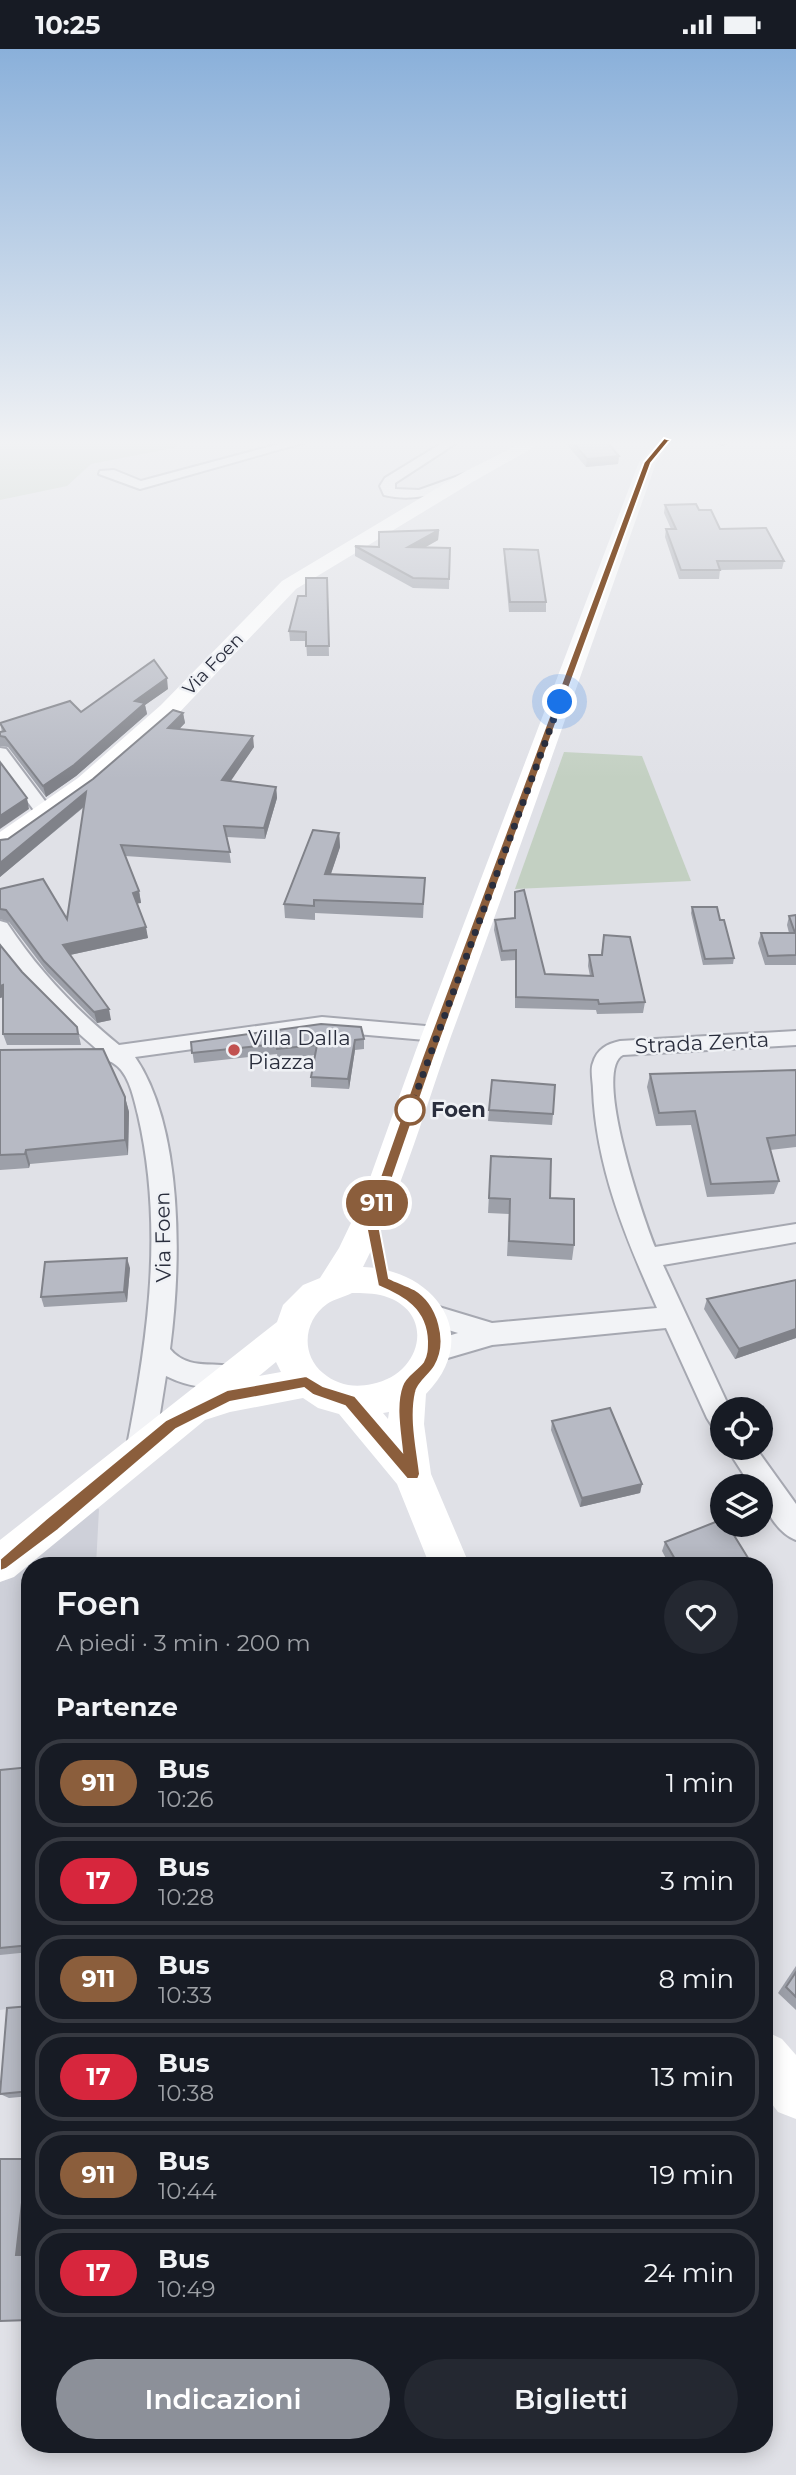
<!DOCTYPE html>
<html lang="it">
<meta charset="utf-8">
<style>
:root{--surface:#171b24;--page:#242831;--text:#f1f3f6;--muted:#9ea1a6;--line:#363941;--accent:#8c9099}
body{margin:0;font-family:Montserrat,sans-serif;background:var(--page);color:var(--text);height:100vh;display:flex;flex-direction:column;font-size:26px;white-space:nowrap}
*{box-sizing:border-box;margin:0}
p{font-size:23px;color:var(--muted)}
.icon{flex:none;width:38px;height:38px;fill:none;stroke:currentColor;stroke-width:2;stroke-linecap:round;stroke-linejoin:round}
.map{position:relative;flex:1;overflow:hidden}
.side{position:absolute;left:21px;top:1508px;width:752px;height:896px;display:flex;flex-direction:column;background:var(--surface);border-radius:28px;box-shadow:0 4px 18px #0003}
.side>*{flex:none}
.badge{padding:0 14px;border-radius:23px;font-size:24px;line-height:46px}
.tools{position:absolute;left:710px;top:1348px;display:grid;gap:14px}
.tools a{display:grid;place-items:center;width:63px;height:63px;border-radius:50%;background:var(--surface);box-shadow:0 4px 18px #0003;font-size:35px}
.you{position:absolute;width:35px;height:35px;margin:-18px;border:5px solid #fff;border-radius:50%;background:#1a73e8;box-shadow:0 0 0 10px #1a73e833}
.map>.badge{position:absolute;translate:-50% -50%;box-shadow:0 0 0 4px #fff}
h2{padding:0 35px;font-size:26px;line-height:63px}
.round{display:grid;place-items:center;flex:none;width:74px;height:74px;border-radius:37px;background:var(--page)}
.overview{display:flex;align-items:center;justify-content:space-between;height:119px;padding:0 35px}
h1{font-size:33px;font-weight:600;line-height:52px}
.button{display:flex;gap:14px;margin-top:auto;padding:14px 35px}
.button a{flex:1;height:80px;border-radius:42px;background:var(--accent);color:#fff;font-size:28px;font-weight:600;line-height:80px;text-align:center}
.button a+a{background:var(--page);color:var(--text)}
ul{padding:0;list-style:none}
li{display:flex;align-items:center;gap:21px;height:88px;margin:0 14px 10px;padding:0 21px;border:4px solid var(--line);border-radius:28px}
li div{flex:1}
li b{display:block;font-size:26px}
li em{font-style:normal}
li .badge{min-width:77px;font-weight:700;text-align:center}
.status{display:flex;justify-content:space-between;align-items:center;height:49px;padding:0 35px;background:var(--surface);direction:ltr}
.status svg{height:19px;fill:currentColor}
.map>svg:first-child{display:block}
.built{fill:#ced0d9}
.green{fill:#c3d0c2}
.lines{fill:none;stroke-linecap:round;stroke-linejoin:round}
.street-casing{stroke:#a6a8b1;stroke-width:4}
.street{fill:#f2f3f6;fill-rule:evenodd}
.secondary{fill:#fff;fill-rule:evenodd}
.wall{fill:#9da0a9}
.shaded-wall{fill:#808289}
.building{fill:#b7bac4;stroke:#808289;stroke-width:2}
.line{fill:#8b5e3c;stroke:#fff;stroke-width:2}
.walk{stroke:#2a2e3d;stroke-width:7;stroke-dasharray:0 12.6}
.poi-dot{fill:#c15150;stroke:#eff1f5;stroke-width:2.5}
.stop-dot{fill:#fff;stroke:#8b5e3c;stroke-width:3.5}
.labels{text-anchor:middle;stroke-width:5;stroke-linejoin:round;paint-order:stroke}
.far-street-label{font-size:18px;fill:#2a2e3d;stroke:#eff1f5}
.poi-label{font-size:21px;fill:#2a2e3d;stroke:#eff1f5;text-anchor:start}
.street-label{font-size:21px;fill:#2a2e3d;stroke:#eff1f5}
.stop-label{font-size:21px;font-weight:bold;fill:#2a2e3d;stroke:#eff1f5;text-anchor:start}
</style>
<div class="status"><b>10:25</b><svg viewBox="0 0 49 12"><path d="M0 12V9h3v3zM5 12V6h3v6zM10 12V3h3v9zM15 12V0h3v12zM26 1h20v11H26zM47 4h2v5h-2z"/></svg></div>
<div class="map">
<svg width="796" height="2426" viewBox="0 0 796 2426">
<rect width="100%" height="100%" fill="#e0e1e7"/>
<path class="built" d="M93,1458L99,1460L96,1517H30V1957L0,1961V1531Z"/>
<g class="green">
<path d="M0,391H185L173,399L91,415L67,437L0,451Z"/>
<path d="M564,703L642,707L691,832L515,840Z"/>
</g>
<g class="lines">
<defs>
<g id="street">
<path d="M294,391H313L140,440L99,425L100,422L114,421L141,432Z"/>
<path d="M447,391H461L395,434V440L419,441L467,424L473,428L472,431C442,443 416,454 384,446L380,437L385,429Z"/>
<path d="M0,699L6,700L54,764L51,768H39L0,716Z"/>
<path d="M0,872L7,874C38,921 75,960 119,996L322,968L437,978L444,980L448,985L444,990L437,992L322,982L135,1008C184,1080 181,1217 170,1300C189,1323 216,1311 240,1319L244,1327L240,1335C217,1343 188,1338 166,1327L154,1402L150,1410L140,1414L130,1410L126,1402C148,1290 164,1179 138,1066C134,1050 129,1023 113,1014C109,1011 104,1012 98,1010L95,1005L98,1001C75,982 7,921 0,894C0,888 0,878 0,872Z"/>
<path d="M796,982V996L623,1006C592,1021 644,1171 655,1198L796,1175V1193L663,1216L730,1360H723V1383L714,1380L707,1369L666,1279L492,1296L434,1313L425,1310L421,1302L425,1294L458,1284L420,1272L416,1265L420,1258L429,1255L492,1274L657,1259C626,1190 596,1118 593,1041C593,1033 590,1021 593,1014C597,1000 607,995 620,992Z"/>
<path d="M726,1398H755L796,1455V1491C777,1484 761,1457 761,1437H751Z"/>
</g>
</defs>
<use href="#street" class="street-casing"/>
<use href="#street" class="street"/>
<g class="secondary">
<path d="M527,391H547L476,431L296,540L177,666L94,739L9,799L0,801V783L78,729L161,656L282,532L464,423Z"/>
<path d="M657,391H674L656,414C590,600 525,786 457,971C426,1054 404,1139 363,1218C434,1220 484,1286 426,1345L424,1375L431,1425L470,1517H430L397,1435L339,1365L318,1359L303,1349L230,1363L205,1371L14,1528L0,1533V1491L277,1273L283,1256L303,1236L320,1229L339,1199L362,1151L416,1001L639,413ZM352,1244C362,1244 374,1244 384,1247C437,1263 422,1326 372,1335C354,1339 337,1336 323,1324C300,1305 304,1271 327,1255C334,1250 344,1248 352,1244ZM276,1313L281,1323L259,1327ZM389,1363L388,1370L383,1364Z"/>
<path d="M765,1982L782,1990L796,2006V2070L778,2063L765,2046Z"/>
</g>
</g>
<g class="wall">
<path d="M563,391H626L609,395L619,407L618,415L586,418Z"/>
<path d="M706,391H737L722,397Z"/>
<path d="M665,456L699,461L720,480L784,512L782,520L720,521L719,530H679L665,488L666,480H671L664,464Z"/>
<path d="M439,481L438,491L424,499H450L449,540L413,539L355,507V497L379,498Z"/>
<path d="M504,500L546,553V563H509L504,510Z"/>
<path d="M327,529L329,607H307L306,592H290L289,582L306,547Z"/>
<path d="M168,640L145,656L147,665L76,727L46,748L8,698L0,697V683H2L0,674L81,663Z"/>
<path d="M183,664L185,674L179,680L254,698L230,732L276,738L277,749L265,790L227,788L231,814L125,807L139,842L141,854H137L148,889L70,906L111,971L97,974L47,923L9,873L0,870V840L67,870L84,758L0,828V791L8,790L93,730Z"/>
<path d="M339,784L340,798L331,825L425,829L423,869L315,864V871L285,869L284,855Z"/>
<path d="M515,843L545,925L590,927L588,917L589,906H601L604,886L645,953L643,964L597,965L596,961L515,959V911L501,912L494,881L495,871L514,870Z"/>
<path d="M692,858L720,871L734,909L733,915L703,916L691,864Z"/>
<path d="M796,866V916H765L758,894L761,884H789L787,876L789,867Z"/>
<path d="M0,896L22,923L77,978L81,996H7L3,985V948L0,949Z"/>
<path d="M364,990V1000L355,1001L349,1040L311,1038V1028L315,1006L278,1010L277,1005L194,1014L191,993Z"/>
<path d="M0,1001L125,1048L129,1063L128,1106L30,1115L29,1119L0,1121Z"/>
<path d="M796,1021V1098L770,1101L779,1132L774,1145L707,1148L691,1076L656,1077L647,1038L650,1025Z"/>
<path d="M492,1031L553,1065L552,1076L488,1072Z"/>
<path d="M491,1107L550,1149L574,1196L572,1211L507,1207L509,1165L488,1164Z"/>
<path d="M130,1219L127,1253L44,1258L41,1248Z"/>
<path d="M796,1231V1289L735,1310L704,1260L707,1250Z"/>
<path d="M552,1372L642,1435L640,1444L580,1458L551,1381Z"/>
<path d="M665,1493L753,1517H670L662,1502Z"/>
<path d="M30,1718V1903L0,1906V1721Z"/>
<path d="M796,1917V1961L778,1944Z"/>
<path d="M30,1957V2047L9,2049L0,2045Z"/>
</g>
<g class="shaded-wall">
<path d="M603,391H626L602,396Z"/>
<path d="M723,391H737L722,397Z"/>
<path d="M619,407L618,415L586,418L587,410Z"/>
<path d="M439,481L438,491L408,508V498Z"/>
<path d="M167,629L168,640L145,656L147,665L76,727L46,748L43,737L135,652Z"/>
<path d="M183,664L185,674L170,690L168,679Z"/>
<path d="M253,687L254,698L224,742L222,731Z"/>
<path d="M276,738L277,749L265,790L264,779Z"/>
<path d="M86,743L88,754L0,828V814Z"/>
<path d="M27,749L29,760L0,780V767Z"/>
<path d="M339,784L340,798L326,839L325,825Z"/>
<path d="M139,842L141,854L135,855L133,844Z"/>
<path d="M146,878L148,889L65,907L63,896Z"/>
<path d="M3,936L6,947L0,949V937Z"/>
<path d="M109,960L111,971L97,974L94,963Z"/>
<path d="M355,991V1001L349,1040L348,1030Z"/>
<path d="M125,1048L129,1063L128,1106L125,1091Z"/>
<path d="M26,1101L30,1115L29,1119L25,1105Z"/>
<path d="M127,1209L130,1219L127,1253L124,1243Z"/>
<path d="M796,1280V1289L735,1310L739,1300Z"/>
<path d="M642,1435L640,1444L580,1458L582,1449Z"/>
<path d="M27,2110L30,2111V2140L22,2206H16Z"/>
</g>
<g class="building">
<path d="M571,391H605L619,407L587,410Z"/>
<path d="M696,455L699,461H711L720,480L766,479L784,512H717L720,521H681L666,480H676L665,456Z"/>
<path d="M439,481L408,498L450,499L449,530L413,529L355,497L379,498V483Z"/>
<path d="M504,500L538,501L546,553H510Z"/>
<path d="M306,529H327L329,597H306V583L289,582L298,547H306Z"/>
<path d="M154,611L167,629L135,652L145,654L74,716L43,737L5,688L0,687V683L5,682L0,674L70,652L81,663Z"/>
<path d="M173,661L183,664L168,679L253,687L222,731L276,738L264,779L224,777L230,803L121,796L139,842L133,844L146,878L63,896L109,960L94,963L44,912L6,861L0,860V840L43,830L67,870L86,743L0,814V791L8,790L93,730Z"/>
<path d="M0,713L27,749L0,767Z"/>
<path d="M313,781L339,784L325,825L425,829L423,855L314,851V857L284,855Z"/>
<path d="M524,841L545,925L593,927L589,906H602L604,886L630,888L645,953L599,955L598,951L516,948V901L502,902L495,871L515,869V843Z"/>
<path d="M692,858H717L720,871H724L734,909L705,910Z"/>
<path d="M796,866V906L768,907L761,884H795L789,867Z"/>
<path d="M0,896L22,923L77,978L78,985H3V936L0,937Z"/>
<path d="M321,975L361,978L364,990L355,991L348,1030L311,1028L317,996L277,1000L276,995L192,1004L191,993Z"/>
<path d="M103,1000L125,1048V1091L26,1101L25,1105L0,1106V1001Z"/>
<path d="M796,1021V1086L767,1089L779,1132L711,1135L695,1062L659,1064L650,1025Z"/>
<path d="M492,1031L555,1036L553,1065L489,1061Z"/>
<path d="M491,1107L551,1110L550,1149L574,1150V1196L509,1192L510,1150L489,1149Z"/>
<path d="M127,1209L124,1243L41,1248L45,1213Z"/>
<path d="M796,1231V1280L739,1300L707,1250Z"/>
<path d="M610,1359L642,1435L582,1449L552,1372Z"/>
<path d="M723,1470V1475H727L753,1517H679L665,1493Z"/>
<path d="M30,1718V1896L0,1899V1721Z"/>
<path d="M796,1923V1948L786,1938Z"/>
<path d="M30,1957V2042L0,2045L7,1959Z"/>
<path d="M0,2110H27L16,2206H30L29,2271L0,2272Z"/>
</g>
<linearGradient id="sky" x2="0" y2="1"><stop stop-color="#8ab0da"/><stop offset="0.54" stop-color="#f1f2f4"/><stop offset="1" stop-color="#f1f2f4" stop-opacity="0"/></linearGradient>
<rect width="796" height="730" fill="url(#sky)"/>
<path class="line" d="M664,389L670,391L651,414L434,1009L378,1171L389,1229C397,1233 406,1236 414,1240C439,1255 449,1293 435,1317C430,1326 418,1333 416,1343C410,1369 417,1399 420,1425L418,1430H407L345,1357L313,1346L304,1339L230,1353L176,1380L58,1481L6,1520L0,1522V1510L46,1470L166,1371L227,1341L306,1327L323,1337L355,1347L402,1402C400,1382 395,1356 402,1337C405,1327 417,1321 423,1313C427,1306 427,1300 427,1292C426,1260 404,1248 378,1237L365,1171L422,1009L644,413Z"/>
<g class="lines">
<path class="walk" d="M410,1061L560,653"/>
</g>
<circle class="poi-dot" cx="234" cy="1001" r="7"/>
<circle class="stop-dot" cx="410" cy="1061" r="14"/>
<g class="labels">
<g class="far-street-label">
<text transform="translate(213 615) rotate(-46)" y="6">Via Foen</text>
</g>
<g class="poi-label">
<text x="248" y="996">Villa Dalla<tspan x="248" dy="24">Piazza</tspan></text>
</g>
<g class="street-label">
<text transform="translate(702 994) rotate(-3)" y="7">Strada Zenta</text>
<text transform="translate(163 1188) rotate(-91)" y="7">Via Foen</text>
</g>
<g class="stop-label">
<text x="431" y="1068">Foen</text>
</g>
</g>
</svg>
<div class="tools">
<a><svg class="icon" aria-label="locate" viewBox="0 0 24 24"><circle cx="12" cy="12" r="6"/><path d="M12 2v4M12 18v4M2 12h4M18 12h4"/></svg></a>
<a><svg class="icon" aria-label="layers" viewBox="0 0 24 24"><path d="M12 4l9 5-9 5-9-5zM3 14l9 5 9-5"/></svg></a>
</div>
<div class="you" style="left:560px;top:653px"></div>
<b class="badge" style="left:377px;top:1154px;background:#8b5e3c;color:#fff">911</b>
<section class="side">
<div class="overview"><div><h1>Foen</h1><p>A piedi · 3 min · 200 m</p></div><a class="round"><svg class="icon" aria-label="heart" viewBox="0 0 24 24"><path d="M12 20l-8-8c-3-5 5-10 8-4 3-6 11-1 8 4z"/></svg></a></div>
<h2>Partenze</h2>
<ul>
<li><span class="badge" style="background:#8b5e3c;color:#fff">911</span><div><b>Bus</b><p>10:26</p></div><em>1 min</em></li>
<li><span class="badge" style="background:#d7263d;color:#fff">17</span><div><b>Bus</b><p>10:28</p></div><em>3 min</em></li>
<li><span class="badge" style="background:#8b5e3c;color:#fff">911</span><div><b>Bus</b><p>10:33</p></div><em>8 min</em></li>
<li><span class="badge" style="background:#d7263d;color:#fff">17</span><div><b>Bus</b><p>10:38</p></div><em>13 min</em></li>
<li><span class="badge" style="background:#8b5e3c;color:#fff">911</span><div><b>Bus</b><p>10:44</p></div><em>19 min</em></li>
<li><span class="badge" style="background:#d7263d;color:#fff">17</span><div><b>Bus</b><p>10:49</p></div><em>24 min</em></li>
</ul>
<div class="button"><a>Indicazioni</a><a>Biglietti</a></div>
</section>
</div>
